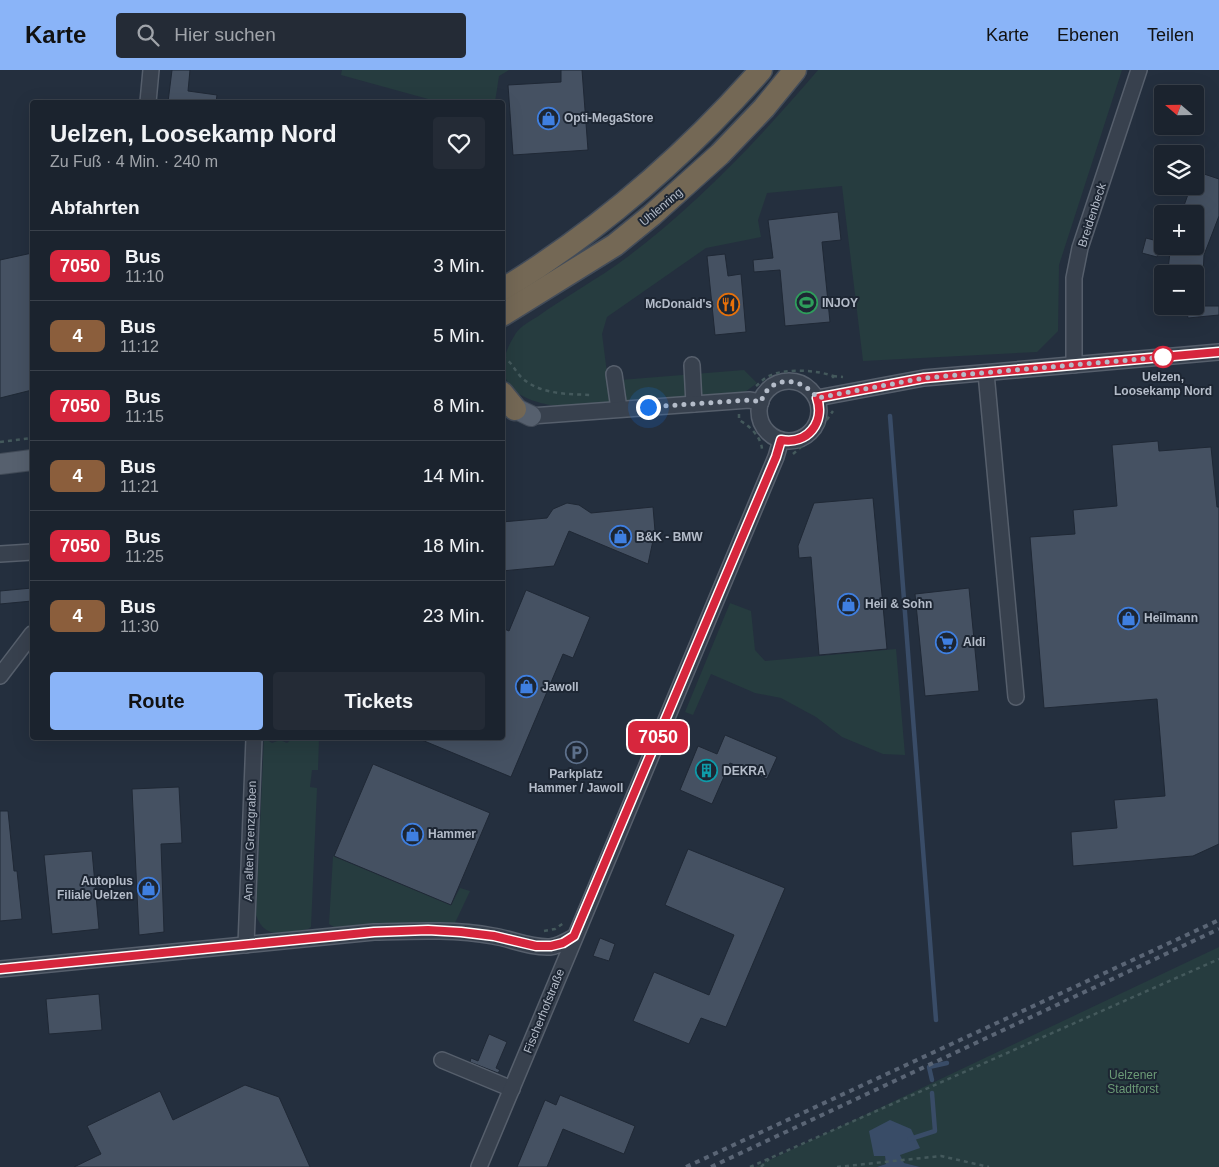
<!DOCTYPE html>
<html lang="de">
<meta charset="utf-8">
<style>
:root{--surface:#1b232e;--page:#242b36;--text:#f1f3f6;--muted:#a0a4aa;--line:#39404a;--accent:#8ab4f8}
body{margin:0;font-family:Arial,sans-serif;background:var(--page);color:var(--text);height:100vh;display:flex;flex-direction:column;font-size:19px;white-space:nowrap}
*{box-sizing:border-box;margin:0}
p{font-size:16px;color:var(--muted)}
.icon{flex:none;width:28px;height:28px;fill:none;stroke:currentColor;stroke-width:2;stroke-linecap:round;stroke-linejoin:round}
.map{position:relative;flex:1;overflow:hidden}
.details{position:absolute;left:30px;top:30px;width:475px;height:640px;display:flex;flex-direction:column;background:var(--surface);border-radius:5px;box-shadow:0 5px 20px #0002,0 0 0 1px var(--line)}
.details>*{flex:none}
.badge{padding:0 10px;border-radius:8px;font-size:18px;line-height:32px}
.needle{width:32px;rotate:290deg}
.tools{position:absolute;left:1154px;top:15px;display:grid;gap:10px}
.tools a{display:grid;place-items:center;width:50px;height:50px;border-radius:5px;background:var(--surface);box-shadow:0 5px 20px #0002,0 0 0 1px var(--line);font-size:25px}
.you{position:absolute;width:25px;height:25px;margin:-12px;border:4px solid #fff;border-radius:50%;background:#1a73e8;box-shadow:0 0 0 8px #1a73e833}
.map>.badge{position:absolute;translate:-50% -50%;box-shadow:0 0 0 2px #fff}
h2{padding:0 20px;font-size:19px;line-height:45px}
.round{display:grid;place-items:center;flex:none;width:52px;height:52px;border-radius:5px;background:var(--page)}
.overview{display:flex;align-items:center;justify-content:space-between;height:85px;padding:0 20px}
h1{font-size:24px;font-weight:800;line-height:38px}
.action{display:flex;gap:10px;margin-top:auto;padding:10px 20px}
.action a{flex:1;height:58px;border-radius:5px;background:var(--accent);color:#111;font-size:20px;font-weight:800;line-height:58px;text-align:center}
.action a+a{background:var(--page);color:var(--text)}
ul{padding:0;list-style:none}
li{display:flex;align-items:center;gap:15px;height:70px;padding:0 20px;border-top:1px solid var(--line)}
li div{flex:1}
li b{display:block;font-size:19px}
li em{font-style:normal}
li .badge{min-width:55px;font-weight:700;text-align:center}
header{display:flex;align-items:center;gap:30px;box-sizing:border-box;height:70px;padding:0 25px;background:var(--accent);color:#111}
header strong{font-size:24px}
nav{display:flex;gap:28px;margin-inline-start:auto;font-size:18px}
.search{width:350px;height:45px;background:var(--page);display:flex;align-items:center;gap:12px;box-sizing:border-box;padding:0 18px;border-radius:5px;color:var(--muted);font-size:19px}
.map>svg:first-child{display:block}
.green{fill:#263c3f}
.water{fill:#394c67}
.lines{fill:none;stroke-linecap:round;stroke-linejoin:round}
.stream{stroke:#394c67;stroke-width:4.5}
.building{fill:#455162;stroke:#1f2835}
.minor-casing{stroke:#565f6c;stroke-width:18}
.major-casing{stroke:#414a57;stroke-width:22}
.highway-casing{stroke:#434c59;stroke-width:25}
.path{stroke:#44595c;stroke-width:2.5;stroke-dasharray:4 4;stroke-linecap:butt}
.minor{stroke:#38414e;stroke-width:15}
.major{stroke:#56606e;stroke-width:20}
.highway{stroke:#746855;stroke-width:22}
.rail{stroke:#5a6575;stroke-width:4;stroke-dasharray:5 5;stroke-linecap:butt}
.line-casing{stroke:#fff;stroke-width:11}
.line{stroke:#d7263d;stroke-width:8}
.walk{stroke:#b4bcc9;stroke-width:5;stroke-dasharray:0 9}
.stop-dot{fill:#fff;stroke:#d7263d;stroke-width:2.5}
.labels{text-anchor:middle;stroke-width:4;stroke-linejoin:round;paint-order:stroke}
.poi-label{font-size:12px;font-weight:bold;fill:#b4bcc9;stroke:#1d2633;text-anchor:start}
.street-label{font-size:12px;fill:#b4bcc9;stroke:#1d2633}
.stop-label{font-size:12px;font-weight:bold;fill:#b4bcc9;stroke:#1d2633}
.park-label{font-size:12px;fill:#6b9a76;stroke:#1d2633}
</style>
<header>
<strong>Karte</strong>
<div class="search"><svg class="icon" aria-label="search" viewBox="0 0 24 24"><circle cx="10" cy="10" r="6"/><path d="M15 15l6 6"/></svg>Hier suchen</div>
<nav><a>Karte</a><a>Ebenen</a><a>Teilen</a></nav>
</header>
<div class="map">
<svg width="1219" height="1097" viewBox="0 0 1219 1097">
<rect width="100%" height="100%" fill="#242f3e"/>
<g class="green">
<path d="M342,0H509L499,6L495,32H439L341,5Z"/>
<path d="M818,0H1122L1059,195L1058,261L1037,282L863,291L842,116L767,123L758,150L761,167L706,178L607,247L602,264L608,311L744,300L757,313L745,322L557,336C512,330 487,308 516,263C521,256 530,251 537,247C566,226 598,209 626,188C697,135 760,68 818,0Z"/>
<path d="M730,533L751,541L755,580L765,591L896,579L905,685L883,684L842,667L816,647L781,628L755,623L711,604L693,645L685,642Z"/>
<path d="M264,668L272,673L280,670L287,673L293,668H319L318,700H312L310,717L317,718L311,857L308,859C285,863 265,871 256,845Z"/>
<path d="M333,786L451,835L460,818L470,821L455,853L334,857L329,854Z"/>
<path d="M1219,877V1097H920L903,1093L900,1085L885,1086L886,1094L877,1097H755Z"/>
</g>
<path class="water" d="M890,1050L911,1059L920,1078L900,1085L904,1093L920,1097H877L886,1094L885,1086H874L869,1061Z"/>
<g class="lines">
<g class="stream">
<path d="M890,346L936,950"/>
<path d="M932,1010L929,997L947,993"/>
<path d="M910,1069L935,1061L932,1023"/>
</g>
</g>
<g class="building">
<path d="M172,0H190L188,21L217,25L216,32H168Z"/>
<path d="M561,0H582L588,80L513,85L508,15L561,12Z"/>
<path d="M1195,101L1219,109V146L1204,185L1203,204H1197L1196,206L1195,204L1168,200L1170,182L1195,184V165L1203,144H1181L1191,116H1195Z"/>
<path d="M838,142L841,170L822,172L830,252L785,256L780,200L754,202L753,190L773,188L768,150Z"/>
<path d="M1146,168L1161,172L1157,187L1142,183Z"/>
<path d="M32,183V320L0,328V190Z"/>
<path d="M725,184L728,206L741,204L746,262L715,265L707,186Z"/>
<path d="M1186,236H1219V245L1188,248Z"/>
<path d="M1158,371L1159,381L1211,377L1217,437H1219V774L1193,786L1073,796L1071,762L1117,758L1114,730L1165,726L1157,629L1044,638L1030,467L1075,464L1073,440L1117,436L1112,375Z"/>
<path d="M873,428L887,579L819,585L811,487L799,488L798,476L814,433Z"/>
<path d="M567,433L579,435L591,443L653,437L655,461L648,494L569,461L554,496L502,501V452L547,448L553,439Z"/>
<path d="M32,518V531L0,534V521Z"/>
<path d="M969,518L979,621L925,626L915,524Z"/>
<path d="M526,520L590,547L573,588L563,584L511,707L417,668H502V558L509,561Z"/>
<path d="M725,665L777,687L767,709L730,693L712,734L680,720L698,676L717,684Z"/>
<path d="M373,694L490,743L451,835L334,786Z"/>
<path d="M179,717L182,773L161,774L164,862L139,865L132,719Z"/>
<path d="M0,741H8L14,801H17L22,849L0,851Z"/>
<path d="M688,779L785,818L726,957L701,948L689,974L633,951L654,902L709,925L734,865L665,835Z"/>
<path d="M92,781L99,859L52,864L44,785Z"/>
<path d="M600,868L615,874L609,891L593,886Z"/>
<path d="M99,924L102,960L49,964L46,929Z"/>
<path d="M489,964L507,972L496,998L500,1000L498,1003L470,992L471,988L478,991Z"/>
<path d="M245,1015L279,1027L310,1097H74L101,1084L87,1056L160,1021L173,1050Z"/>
<path d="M560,1025L635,1056L624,1084L563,1059L547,1097H517L545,1030L556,1035Z"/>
</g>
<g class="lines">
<defs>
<g id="minor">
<path d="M148,32L151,0"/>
<path d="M692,295L694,334"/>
<path d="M1074,295V208L1080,178L1139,0"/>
<path d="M986,303L1016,627"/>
<path d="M614,304L619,339"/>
<circle cx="789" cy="341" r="30"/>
<path d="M817,328L924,308L1219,282"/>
<path d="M531,346L749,330L761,332"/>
<path d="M0,484L32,482"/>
<path d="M0,606L32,564"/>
<path d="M246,875L254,668"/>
<path d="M0,899L374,862C414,861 454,859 493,866C512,869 530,878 550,877C559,876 567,871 574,867"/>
<path d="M442,990L512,1019"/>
<path d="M479,1097L776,387L781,370"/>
</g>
<g id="major">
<path d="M502,332L531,346"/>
<path d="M0,394L32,390"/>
</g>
<g id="highway">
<path d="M502,220C600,160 686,85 761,0"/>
<path d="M502,245L615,175L652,145L720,84L764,38L795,0"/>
<path d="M502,323L515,339"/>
</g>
</defs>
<use href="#minor" class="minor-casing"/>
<use href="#major" class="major-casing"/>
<use href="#highway" class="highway-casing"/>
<g class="path">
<path d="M502,287C511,290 515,301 521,307C540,325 568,324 592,325"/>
<path d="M833,306L843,307"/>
<path d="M756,316C760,313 764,308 769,306C784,298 817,300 833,306V311"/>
<path d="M739,344V350C750,356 761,367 762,379"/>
<path d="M0,372L32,368"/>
<path d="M793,384L819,361L833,341"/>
<path d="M544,861L555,859L565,852"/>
<path d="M750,1097L1219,889"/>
<path d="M761,1097L769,1089"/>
<path d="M837,1097L941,1086L989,1097"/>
</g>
<use href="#minor" class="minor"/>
<use href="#major" class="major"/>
<use href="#highway" class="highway"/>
<g class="rail">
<path d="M686,1097L1219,850"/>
<path d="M711,1097L1219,859"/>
</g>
</g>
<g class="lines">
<defs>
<path id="line" d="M0,899L374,862L428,860L461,862L494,866L536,876H551L563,873L574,866L776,387L781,370C808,375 825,352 817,328L924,308L1219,282"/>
</defs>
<use href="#line" class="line-casing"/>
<use href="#line" class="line"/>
<path class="walk" d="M648,337L749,330L761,332C769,305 802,306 817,328L924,308L1164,287H1163"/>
</g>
<defs>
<symbol id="shop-ring" viewBox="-11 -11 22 22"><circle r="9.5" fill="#1d2633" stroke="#3f7fe0" stroke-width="1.5"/><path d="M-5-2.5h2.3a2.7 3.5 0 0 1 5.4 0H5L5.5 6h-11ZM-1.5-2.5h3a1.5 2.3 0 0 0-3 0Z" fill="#3f7fe0"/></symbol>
<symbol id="stadium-ring" viewBox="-11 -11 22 22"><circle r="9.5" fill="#1d2633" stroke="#2e9e5b" stroke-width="1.5"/><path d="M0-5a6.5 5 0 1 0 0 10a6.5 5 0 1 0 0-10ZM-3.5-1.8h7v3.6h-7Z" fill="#2e9e5b"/></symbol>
<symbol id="restaurant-ring" viewBox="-11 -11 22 22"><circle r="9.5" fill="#1d2633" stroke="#e8710a" stroke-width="1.5"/><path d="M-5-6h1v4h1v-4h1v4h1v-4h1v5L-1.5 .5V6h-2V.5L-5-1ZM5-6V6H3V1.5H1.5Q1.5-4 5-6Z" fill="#e8710a"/></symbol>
<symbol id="supermarket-ring" viewBox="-11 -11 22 22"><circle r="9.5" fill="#1d2633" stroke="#3f7fe0" stroke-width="1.5"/><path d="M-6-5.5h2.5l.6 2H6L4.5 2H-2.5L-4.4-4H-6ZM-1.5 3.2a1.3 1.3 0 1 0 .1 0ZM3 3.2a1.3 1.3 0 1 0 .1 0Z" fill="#3f7fe0"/></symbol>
<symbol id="parking-ring" viewBox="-11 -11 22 22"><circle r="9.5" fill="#1d2633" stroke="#5c6f8a" stroke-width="1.5"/><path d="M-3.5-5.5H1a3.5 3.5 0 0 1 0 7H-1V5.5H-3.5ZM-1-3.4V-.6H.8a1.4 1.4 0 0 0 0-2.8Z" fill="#5c6f8a"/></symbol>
<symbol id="building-ring" viewBox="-11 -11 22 22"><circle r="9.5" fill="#1d2633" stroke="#0f9aa8" stroke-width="1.5"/><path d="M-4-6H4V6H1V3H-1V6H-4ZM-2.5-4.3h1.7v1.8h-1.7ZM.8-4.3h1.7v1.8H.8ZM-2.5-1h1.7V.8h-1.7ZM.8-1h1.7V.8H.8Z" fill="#0f9aa8"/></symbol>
</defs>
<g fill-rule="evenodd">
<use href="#shop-ring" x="536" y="36" width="25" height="25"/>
<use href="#stadium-ring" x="794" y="220" width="25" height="25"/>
<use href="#restaurant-ring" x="716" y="222" width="25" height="25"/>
<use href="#shop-ring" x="608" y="454" width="25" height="25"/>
<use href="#shop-ring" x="836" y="522" width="25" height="25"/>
<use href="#shop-ring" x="1116" y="536" width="25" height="25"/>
<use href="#supermarket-ring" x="934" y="560" width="25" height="25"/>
<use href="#shop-ring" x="514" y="604" width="25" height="25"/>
<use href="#parking-ring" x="564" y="670" width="25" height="25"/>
<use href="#building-ring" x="694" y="688" width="25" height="25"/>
<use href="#shop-ring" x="400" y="752" width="25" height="25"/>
<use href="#shop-ring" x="136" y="806" width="25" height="25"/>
</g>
<circle class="stop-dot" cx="1163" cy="287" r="10"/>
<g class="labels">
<g class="poi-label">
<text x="564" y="52">Opti-MegaStore</text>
<text x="822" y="237">INJOY</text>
<text x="712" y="238" text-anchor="end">McDonald's</text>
<text x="636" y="471">B&amp;K - BMW</text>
<text x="865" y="538">Heil &amp; Sohn</text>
<text x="1144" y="552">Heilmann</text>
<text x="963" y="576">Aldi</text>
<text x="542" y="621">Jawoll</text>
<text x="723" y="705">DEKRA</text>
<text x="576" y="708" text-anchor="middle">Parkplatz<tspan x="576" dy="14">Hammer / Jawoll</tspan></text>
<text x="428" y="768">Hammer</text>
<text x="133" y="815" text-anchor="end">Autoplus<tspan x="133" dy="14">Filiale Uelzen</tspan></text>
</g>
<g class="street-label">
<text transform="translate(661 137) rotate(-40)" y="4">Uhlenring</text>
<text transform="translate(1092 145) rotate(-72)" y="4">Breidenbeck</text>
<text transform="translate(250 771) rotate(-88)" y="4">Am alten Grenzgraben</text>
<text transform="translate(544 941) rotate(-68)" y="4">Fischerhofstraße</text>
</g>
<g class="stop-label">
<text x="1163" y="311">Uelzen,<tspan x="1163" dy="14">Loosekamp Nord</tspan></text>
</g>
<g class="park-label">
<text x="1133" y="1009">Uelzener<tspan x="1133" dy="14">Stadtforst</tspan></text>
</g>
</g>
</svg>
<div class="tools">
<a><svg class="needle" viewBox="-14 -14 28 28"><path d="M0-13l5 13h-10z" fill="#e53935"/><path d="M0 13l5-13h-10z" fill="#a0a4aa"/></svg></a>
<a><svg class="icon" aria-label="layers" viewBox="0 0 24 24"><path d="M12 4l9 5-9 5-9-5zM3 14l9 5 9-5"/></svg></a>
<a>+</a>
<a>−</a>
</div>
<div class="you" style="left:648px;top:337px"></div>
<b class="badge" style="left:658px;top:667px;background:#d7263d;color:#fff">7050</b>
<section class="details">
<div class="overview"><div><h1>Uelzen, Loosekamp Nord</h1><p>Zu Fuß · 4 Min. · 240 m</p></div><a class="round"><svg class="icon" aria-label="heart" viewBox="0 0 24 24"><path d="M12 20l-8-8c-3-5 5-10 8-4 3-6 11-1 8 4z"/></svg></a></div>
<h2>Abfahrten</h2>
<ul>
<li><span class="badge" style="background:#d7263d;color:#fff">7050</span><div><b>Bus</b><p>11:10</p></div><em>3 Min.</em></li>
<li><span class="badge" style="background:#8b5e3c;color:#fff">4</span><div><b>Bus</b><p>11:12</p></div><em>5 Min.</em></li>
<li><span class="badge" style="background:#d7263d;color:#fff">7050</span><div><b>Bus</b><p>11:15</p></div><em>8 Min.</em></li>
<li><span class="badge" style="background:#8b5e3c;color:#fff">4</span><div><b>Bus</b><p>11:21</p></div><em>14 Min.</em></li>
<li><span class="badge" style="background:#d7263d;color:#fff">7050</span><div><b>Bus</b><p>11:25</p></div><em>18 Min.</em></li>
<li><span class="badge" style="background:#8b5e3c;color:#fff">4</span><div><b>Bus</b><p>11:30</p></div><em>23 Min.</em></li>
</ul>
<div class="action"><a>Route</a><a>Tickets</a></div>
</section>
</div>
